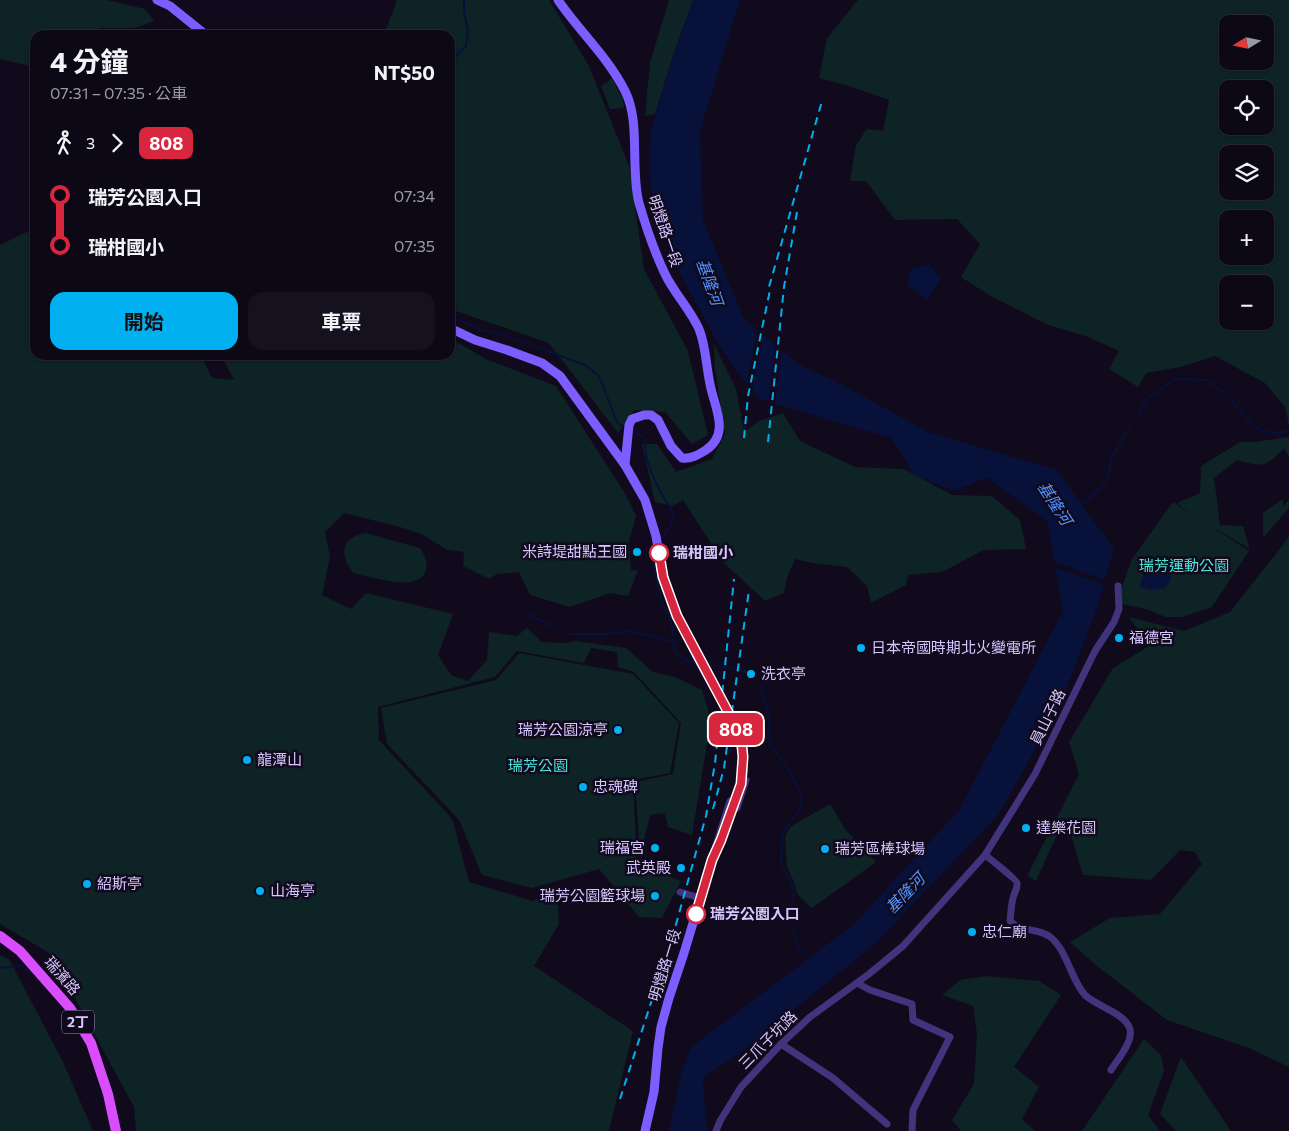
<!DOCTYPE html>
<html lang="zh-TW">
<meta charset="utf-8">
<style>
:root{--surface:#0c0815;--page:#15111e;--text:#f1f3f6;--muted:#9a9aa0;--line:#2c2934;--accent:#00b0f1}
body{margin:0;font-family:Commissioner,"Noto Sans TC",sans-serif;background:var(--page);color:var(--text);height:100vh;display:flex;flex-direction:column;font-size:19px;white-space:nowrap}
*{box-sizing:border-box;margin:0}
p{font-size:16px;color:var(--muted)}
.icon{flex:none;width:28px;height:28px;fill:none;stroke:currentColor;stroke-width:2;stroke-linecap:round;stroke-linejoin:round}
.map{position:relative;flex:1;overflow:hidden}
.sheet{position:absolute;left:30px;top:30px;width:425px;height:330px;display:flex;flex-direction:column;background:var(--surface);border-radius:15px;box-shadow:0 1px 4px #0004,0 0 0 1px var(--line)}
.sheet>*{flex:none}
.badge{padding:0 10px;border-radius:8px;font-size:18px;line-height:32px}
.needle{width:32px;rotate:260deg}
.fabs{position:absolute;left:1219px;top:15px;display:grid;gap:10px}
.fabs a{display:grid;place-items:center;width:55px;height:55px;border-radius:10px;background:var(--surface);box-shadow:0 1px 4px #0004,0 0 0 1px var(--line);font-size:25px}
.map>.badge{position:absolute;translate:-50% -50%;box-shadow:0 0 0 2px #fff}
.legs{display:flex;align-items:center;gap:8px;height:55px;padding:0 20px;font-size:16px}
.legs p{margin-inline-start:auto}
.head{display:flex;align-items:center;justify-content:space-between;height:85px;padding:0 20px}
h1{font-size:28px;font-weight:700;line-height:38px}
.button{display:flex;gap:10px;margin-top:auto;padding:10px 20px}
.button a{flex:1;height:58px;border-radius:15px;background:var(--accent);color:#111;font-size:20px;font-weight:700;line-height:58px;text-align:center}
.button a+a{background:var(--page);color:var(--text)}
ul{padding:0 20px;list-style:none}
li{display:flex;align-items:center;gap:18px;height:50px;font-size:19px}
li i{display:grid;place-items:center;width:8px;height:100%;margin:0 6px;background:currentColor}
li i::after{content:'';width:12px;height:12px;margin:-6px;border:4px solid;border-radius:50%;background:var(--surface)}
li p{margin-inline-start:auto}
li:first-child i{background:linear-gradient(#0000 50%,currentColor 0)}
li:last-child i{background:linear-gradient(currentColor 50%,#0000 0)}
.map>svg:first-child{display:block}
.green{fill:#0d2326;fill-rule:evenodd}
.water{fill:#071139}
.pier{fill:#100a1c}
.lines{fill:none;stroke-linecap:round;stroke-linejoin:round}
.stream{stroke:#071139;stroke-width:2}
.street{stroke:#42337d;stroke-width:7}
.secondary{stroke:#7c5dff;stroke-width:9}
.primary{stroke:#da4dff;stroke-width:10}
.rail{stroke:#00b0f1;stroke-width:2;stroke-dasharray:8 6;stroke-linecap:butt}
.secondary-bridge{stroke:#7c5dff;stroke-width:9}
.line-1-casing{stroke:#fff;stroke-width:11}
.line-1{stroke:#d7263d;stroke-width:8}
.poi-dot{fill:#00b0f1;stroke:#100a1c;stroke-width:2}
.stop-1-dot{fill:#fff;stroke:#d7263d;stroke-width:2.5}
.labels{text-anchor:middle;stroke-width:5;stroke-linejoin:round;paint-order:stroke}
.shield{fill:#100a1c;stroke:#9b8ebb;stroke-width:1}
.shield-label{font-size:14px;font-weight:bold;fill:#d6c6ff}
.street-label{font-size:15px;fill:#d6c6ff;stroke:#100a1c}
.poi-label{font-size:15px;fill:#d6c6ff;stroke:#100a1c;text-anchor:start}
.stop-label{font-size:15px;font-weight:bold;fill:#d6c6ff;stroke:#100a1c;text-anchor:start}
.park-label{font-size:15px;fill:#4ee2d6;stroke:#100a1c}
.water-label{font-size:16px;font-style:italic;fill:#5493ff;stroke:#100a1c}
</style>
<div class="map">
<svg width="1289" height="1131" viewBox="0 0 1289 1131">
<rect width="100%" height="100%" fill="#100a1c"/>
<g class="green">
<path d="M0,0H107L145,9L154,21L135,28H101L91,35H35V64L30,66L0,59Z"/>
<path d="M397,0H549L589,66L629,166L644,269L688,351L708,435L692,444L665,412L634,410L618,433L549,343L450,309V35H384Z"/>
<path d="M669,0H693L672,59L655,114L645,116L650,63Z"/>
<path d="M858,0H1289V425L1285,407L1265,383L1215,356L1180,367L1146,373L1138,387L1109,369L1119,351L1086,336L1048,325L989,295L961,277L980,244L957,219L895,220L866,181H850L856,145L867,129L883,131L889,100L849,86L819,78L827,38ZM1228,24H1265V61H1228ZM1228,89H1265V126H1228ZM1228,154H1265V191H1228ZM1228,219H1265V256H1228ZM1228,284H1265V321H1228Z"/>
<path d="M612,78L623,99L624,108L610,109L601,86Z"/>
<path d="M35,228V355H201L212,378L234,380L221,355H450V338L486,359L556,386L626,495L636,516L629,541L631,571L638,570L628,596L610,593L570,607L530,595L519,572L497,574L489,579L463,566L464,552L448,550L421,534L400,527L344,513L325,532L330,557L322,595L351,609L366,593L453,614L438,655L451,675L468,681L487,660L489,632L517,636L527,628L542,642L567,643L575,641L626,648L653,672L675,677L702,690L711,720L692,835L668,827L665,813L650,815L643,844L639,840L635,782L673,774L681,723L634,672L618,667L617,652L591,648L584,663L517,651L495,677L378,707L379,740L447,813L453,821L469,882L533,901L557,890L559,924L534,966L633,1031L609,1131H136L134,1107L51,954L0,924V245Z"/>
<path d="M714,344L736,389L744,432L759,421L783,413L800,441L855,467L904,469L952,495L992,496L1020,520L1026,549L984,550L942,572L908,575L906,585L871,603L867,586L847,567L812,563L795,559L787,578L784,593L765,601L723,562L683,500L672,506L655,502L642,444H657L676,472L712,459L725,434L715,369Z"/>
<path d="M1289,437V457L1284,448C1265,468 1263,467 1237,460L1214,478L1220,525L1243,526L1250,549L1212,527L1249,551L1212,607L1182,617H1166L1146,609L1122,604V587L1132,559L1173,502L1191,514L1177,503L1200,493L1201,466L1240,442H1255Z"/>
<path d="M1283,499V507L1289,499V508L1263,538V513Z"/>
<path d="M366,533L420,548C425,556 428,561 426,570C420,594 370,576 353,573C340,555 340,537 366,533Z"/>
<path d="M1289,537V1067L1249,1048L1167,1020L1097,966L1070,942L1110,918L1160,914L1202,864L1195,852L1180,850L1151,880L1083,875L1070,832L1056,837L1036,881L1027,876L1079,774L1069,742L1113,668L1149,646L1129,617L1184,631L1230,612Z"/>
<path d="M519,653L633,674L679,723L670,773L633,780L637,864L681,881L662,918L639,917L599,869L532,888L482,875L459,820L387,744L381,708L496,680Z"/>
<path d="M830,804L845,829L876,862L812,908L797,894L794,882L787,867L785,837L790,827Z"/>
<path d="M0,955L9,959L63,1062L93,1131H0Z"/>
<path d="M988,976L1039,981L1061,995L1014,1067L1039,1087L1022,1119L1035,1131H961L952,1120L974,1084L977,1034L973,1006L942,995L960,980Z"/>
<path d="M1144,1039L1161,1055L1164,1071L1148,1115L1160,1131H1082Z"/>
<path d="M1181,1057L1231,1131H1176L1160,1114Z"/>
</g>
<g class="water">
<path d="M693,0H740L700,132L703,220L744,319L800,365L835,381L929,432L1057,470L1114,549L1096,611L1060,706L999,814L876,943L739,1054L703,1077L707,1131H669L681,1074L691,1047L854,924L959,810L1063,611L1047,521L987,478L954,491L915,476L891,438L759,399L738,373L718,343L672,259L657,220L651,193L649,159L651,130L672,59Z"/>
<path d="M929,264L941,279L927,300L908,285V278L912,269Z"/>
<path d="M1160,562L1171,572L1170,581L1165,588L1153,590L1140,587C1141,575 1149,565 1160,562Z"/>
</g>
<g class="pier">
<path d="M758,328L764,333L751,394L746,387Z"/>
<path d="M776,342L782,347L775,406L768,404Z"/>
<path d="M1052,561L1107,581L1106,585L1053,567Z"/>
</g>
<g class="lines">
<g class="stream">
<path d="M450,63L466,46L468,31L464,12V0"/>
<path d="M450,316L482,330L504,335L585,365L599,376L617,422L623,426"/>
<path d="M1232,401C1251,423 1257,438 1289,431"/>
<path d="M1138,414L1147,399L1175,379L1207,380L1227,396"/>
<path d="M632,431L645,438C643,465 660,491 673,513L670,527L662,538"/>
<path d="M1082,505L1106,483L1112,457L1133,422"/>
<path d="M653,547L651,548L654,567L663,606L671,619L675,651L685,660L693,662"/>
<path d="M528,614L554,627"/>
<path d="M570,634H606L630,631L675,642"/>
<path d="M711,665L748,671"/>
<path d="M741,671L748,673"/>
<path d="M754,673L756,677"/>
<path d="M761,687L768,712L770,744L793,776L801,795L800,809L783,833L781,863L791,883L794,892L792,918L793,924"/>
<path d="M794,930L799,950L811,958"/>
<path d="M0,968L19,965L32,973"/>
</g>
<g class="street">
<path d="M737,808L746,780"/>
<path d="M716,845L730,801"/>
<path d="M985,855C989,858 1017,880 1017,883C1018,888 1014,893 1013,898C1011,905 1011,914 1010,921C1021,932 1037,928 1049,936C1067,949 1071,980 1085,995C1096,1006 1125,1013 1130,1029C1133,1042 1118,1059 1111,1070"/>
<path d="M680,892L700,898"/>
<path d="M857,983L870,990L912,1004L913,1020L950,1037L913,1110L912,1131"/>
<path d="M781,1044L833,1078L887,1124"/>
<path d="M716,1131L720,1121L741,1087L781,1044L810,1017L869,974L903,946L985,855L1035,774L1095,651L1114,622L1119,609L1118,586"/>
</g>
<g class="secondary">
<path d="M157,0L170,6L206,35"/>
<path d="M558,0C579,31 608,57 625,91C641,122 630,169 639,203C646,227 654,251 665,274C674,293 690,309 699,329C706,346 706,366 710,384C714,407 731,433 706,450C698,455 691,459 682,458L671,446L658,420L651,415H644L632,419L629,425L625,465"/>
<path d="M450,328L475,340L507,350L542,363L560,376L625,465L645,500L656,536L660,560"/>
<path d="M645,1131L654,1092L658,1048L661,1027L669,998L684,953L712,860L721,841L741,784"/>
</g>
<path class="primary" d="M0,936L20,951L70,1008L91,1043L108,1094L116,1131"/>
<g class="rail">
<path d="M744,438L748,396L770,290L769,287L822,101"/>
<path d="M768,442L784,287L798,206"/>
<path d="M713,809L724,768L749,590"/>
<path d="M620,1099L675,928L706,816L715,763L734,579"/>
</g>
<path class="secondary-bridge" d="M660,560C671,620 707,672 735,725C742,744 746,763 741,784"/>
</g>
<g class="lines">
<defs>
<path id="line-1" d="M659,553L663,577L677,616L735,725L742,746L743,757L741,784L721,840L712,860L696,914"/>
</defs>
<use href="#line-1" class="line-1-casing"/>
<use href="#line-1" class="line-1"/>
</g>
<g class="poi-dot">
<circle cx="637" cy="552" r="5"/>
<circle cx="1119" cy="638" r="5"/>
<circle cx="861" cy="648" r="5"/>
<circle cx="751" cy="674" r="5"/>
<circle cx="618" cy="730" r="5"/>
<circle cx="247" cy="760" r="5"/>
<circle cx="583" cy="787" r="5"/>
<circle cx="1026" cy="828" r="5"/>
<circle cx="655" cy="848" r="5"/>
<circle cx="825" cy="849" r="5"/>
<circle cx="681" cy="868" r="5"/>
<circle cx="87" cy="884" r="5"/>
<circle cx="260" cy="891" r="5"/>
<circle cx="655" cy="896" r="5"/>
<circle cx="972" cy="932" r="5"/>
</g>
<g class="stop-1-dot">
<circle cx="659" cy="553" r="9"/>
<circle cx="696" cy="914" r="9"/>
</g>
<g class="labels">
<rect class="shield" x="62" y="1010.5" width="32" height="23" rx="4"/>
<g class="shield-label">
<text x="78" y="1027">2丁</text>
</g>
<g class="street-label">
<text transform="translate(665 231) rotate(71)" y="5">明燈路一段</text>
<text transform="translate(1048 717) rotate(-64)" y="5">員山子路</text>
<text transform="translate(665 965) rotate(-73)" y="5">明燈路一段</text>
<text transform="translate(62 976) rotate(49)" y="5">瑞濱路</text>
<text transform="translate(768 1040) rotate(-45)" y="5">三爪子坑路</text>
</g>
<g class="poi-label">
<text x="627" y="557" text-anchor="end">米詩堤甜點王國</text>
<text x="1129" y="643">福德宮</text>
<text x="871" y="653">日本帝國時期北火變電所</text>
<text x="761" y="679">洗衣亭</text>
<text x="608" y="735" text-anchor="end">瑞芳公園涼亭</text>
<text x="257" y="765">龍潭山</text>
<text x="593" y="792">忠魂碑</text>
<text x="1036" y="833">達樂花園</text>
<text x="645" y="853" text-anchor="end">瑞福宮</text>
<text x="835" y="854">瑞芳區棒球場</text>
<text x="671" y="873" text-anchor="end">武英殿</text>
<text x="97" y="889">紹斯亭</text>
<text x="270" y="896">山海亭</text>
<text x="645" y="901" text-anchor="end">瑞芳公園籃球場</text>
<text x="982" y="937">忠仁廟</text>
</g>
<g class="stop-label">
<text x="673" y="558">瑞柑國小</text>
<text x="710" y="919">瑞芳公園入口</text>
</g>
<g class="park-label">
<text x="1184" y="571">瑞芳運動公園</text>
<text x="538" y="771">瑞芳公園</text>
</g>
<g class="water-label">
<text transform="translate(710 282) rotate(70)" y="6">基隆河</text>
<text transform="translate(1055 503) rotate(57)" y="6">基隆河</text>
<text transform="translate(905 893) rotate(-46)" y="6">基隆河</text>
</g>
</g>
</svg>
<div class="fabs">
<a><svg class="needle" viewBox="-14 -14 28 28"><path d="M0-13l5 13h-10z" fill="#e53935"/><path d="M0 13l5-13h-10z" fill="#9a9aa0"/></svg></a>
<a><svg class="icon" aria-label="locate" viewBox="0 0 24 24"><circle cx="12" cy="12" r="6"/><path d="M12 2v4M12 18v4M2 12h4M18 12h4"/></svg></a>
<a><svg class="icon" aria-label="layers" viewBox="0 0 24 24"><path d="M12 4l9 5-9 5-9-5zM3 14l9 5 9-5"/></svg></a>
<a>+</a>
<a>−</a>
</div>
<b class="badge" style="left:736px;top:729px;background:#d7263d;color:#fff">808</b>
<section class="sheet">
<div class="head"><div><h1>4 分鐘</h1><p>07:31 – 07:35 · 公車</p></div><b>NT$50</b></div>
<div class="legs"><svg class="icon" aria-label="walk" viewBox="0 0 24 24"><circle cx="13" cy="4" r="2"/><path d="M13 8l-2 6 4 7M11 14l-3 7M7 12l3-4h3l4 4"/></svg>3<svg class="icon" aria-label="forward" viewBox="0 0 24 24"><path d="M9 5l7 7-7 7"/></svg><b class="badge" style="background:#d7263d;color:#fff">808</b></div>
<ul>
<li><i style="color:#d7263d"></i><b>瑞芳公園入口</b><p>07:34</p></li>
<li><i style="color:#d7263d"></i><b>瑞柑國小</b><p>07:35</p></li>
</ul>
<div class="button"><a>開始</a><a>車票</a></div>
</section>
</div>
